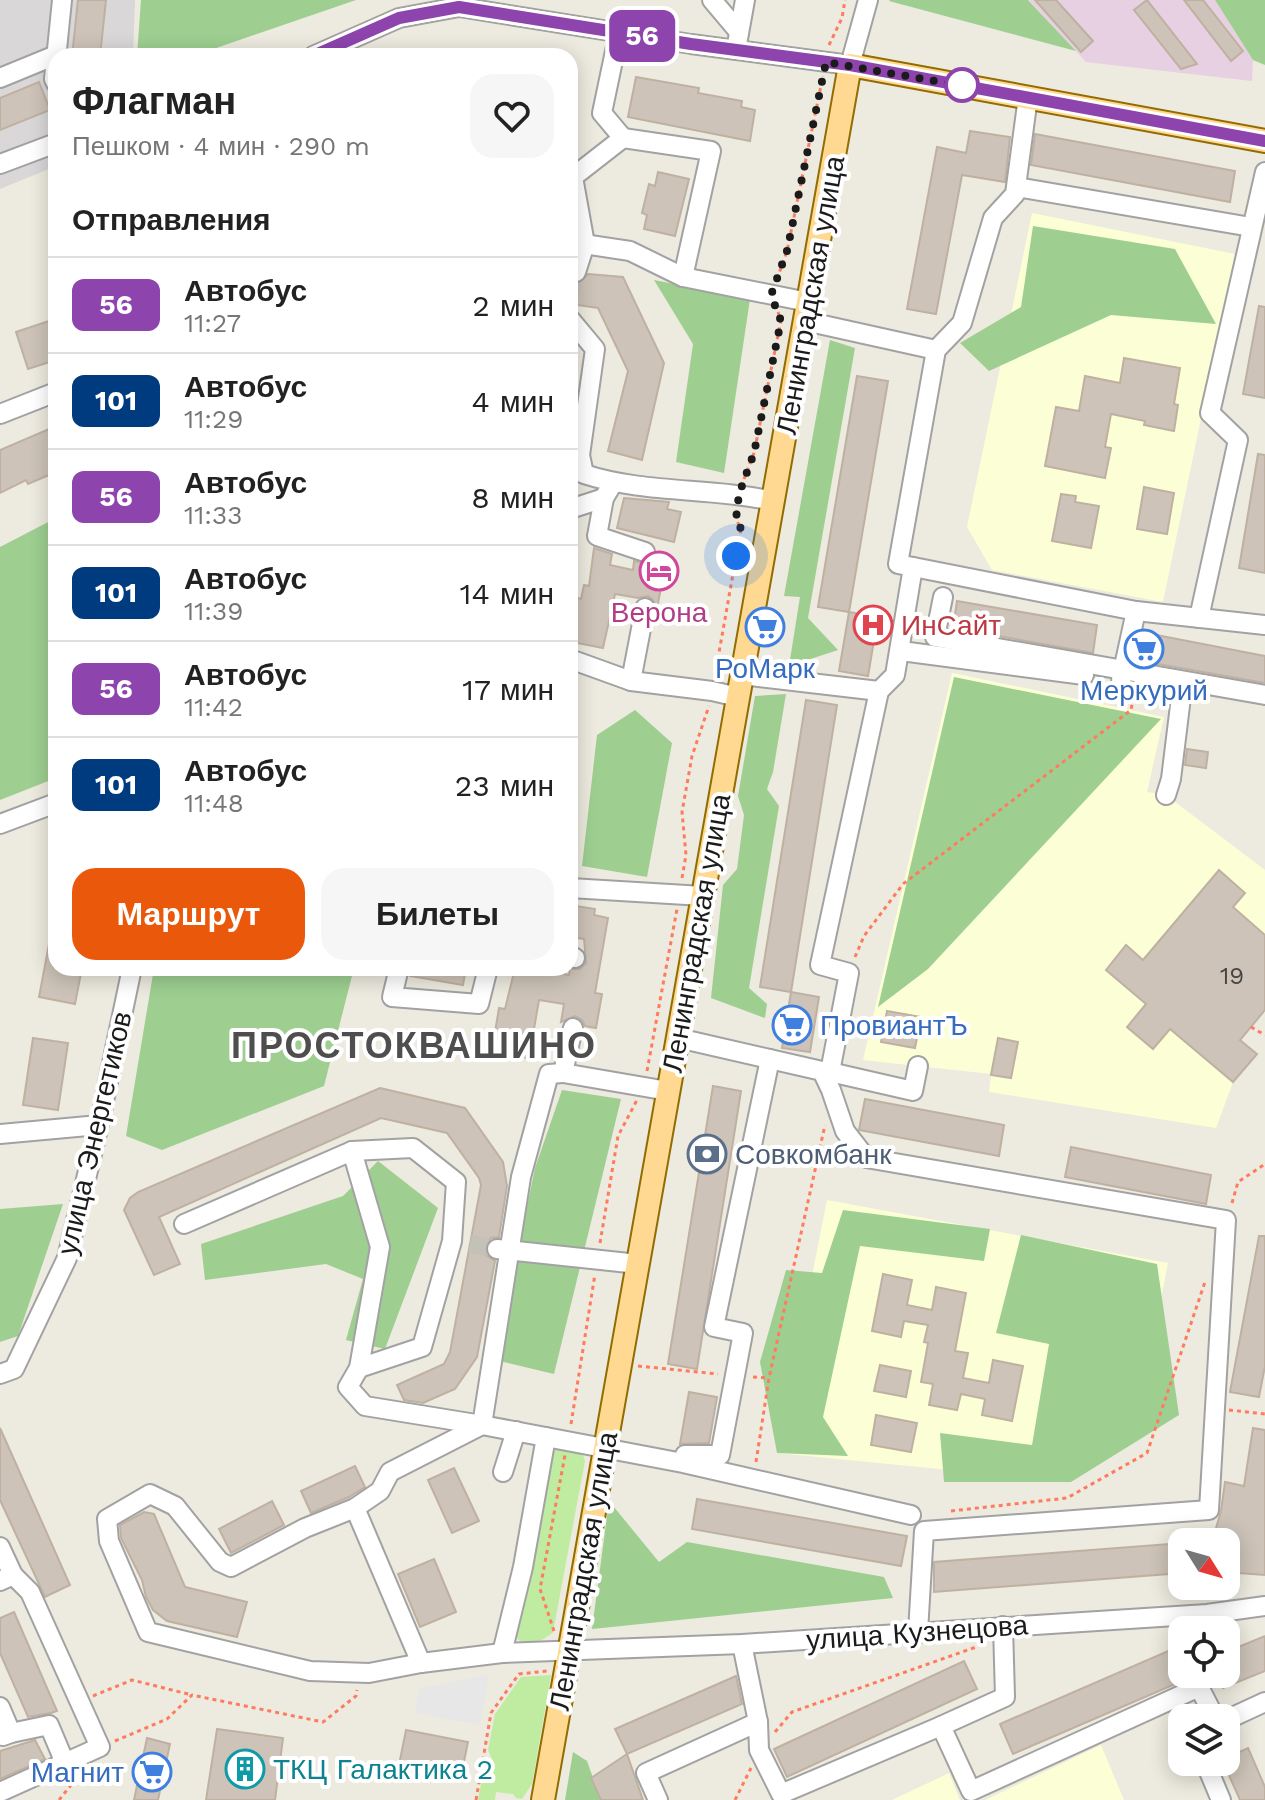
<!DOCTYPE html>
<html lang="ru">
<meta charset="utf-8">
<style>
:root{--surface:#fff;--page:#f6f6f6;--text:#222;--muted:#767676;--line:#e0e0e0;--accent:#ea580c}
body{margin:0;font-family:"Work Sans",sans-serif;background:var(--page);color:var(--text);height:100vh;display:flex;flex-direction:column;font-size:30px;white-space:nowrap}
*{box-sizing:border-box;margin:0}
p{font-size:26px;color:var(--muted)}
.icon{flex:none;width:44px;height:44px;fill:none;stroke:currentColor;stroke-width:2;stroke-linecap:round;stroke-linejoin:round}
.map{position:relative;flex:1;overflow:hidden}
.panel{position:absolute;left:48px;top:48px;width:530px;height:928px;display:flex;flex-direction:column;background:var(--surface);border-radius:24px;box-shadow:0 4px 20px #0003}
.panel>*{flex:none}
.badge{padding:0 16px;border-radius:12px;font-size:28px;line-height:52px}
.needle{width:52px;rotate:127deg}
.tools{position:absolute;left:1168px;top:1528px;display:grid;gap:16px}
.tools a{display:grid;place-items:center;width:72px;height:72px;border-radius:16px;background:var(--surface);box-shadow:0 4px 20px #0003;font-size:40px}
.you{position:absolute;width:40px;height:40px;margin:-20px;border:6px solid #fff;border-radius:50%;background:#1a73e8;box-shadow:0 0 0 12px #1a73e833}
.map>.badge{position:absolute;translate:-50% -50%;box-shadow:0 0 0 4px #fff}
h2{padding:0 24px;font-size:30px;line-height:72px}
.round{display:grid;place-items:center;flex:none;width:84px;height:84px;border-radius:24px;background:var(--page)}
.overview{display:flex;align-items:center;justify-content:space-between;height:136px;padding:0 24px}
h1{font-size:38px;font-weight:700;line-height:60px}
.action{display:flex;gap:16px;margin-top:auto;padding:16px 24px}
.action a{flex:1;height:92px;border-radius:24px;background:var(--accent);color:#fff;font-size:32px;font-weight:700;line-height:92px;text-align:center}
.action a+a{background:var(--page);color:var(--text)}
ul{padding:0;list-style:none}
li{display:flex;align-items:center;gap:24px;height:96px;padding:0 24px;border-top:2px solid var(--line)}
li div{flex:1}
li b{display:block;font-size:30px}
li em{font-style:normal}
li .badge{min-width:88px;font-weight:700;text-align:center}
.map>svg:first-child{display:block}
.residential{fill:#d9d7d7}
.industrial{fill:#e7d0e1}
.education{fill:#fcffd6}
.grass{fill:#bfeca0}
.forest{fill:#9ecf91}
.parking{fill:#e7e7e7}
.building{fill:#cdc3b8;stroke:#bfb1a1;stroke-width:2}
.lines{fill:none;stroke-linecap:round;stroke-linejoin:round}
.minor-tunnel{stroke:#c3c1b8;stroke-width:18;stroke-dasharray:18 9;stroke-linecap:butt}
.minor-casing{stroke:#a2a2a2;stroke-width:22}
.major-casing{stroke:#916c00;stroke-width:26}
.path{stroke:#ff7b5e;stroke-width:3;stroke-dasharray:4 4;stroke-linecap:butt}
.minor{stroke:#fff;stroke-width:18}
.major{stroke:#ffd992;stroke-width:22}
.line-casing{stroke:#fff;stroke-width:18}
.line{stroke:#8e44ad;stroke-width:12}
.walk{stroke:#1b1b1b;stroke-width:8;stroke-dasharray:0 14.4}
.stop-dot{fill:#fff;stroke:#8e44ad;stroke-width:4}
.labels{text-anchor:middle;stroke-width:8;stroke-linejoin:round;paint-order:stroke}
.number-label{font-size:24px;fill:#484542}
.street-label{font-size:28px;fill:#1b1b1b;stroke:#fff}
.hotel-label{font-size:28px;fill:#b23c85;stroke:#fff}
.health-label{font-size:28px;fill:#be3a42;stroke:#fff;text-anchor:start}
.shop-label{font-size:28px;fill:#366cbe;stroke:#fff}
.service-label{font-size:28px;fill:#4e5e75;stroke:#fff;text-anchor:start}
.culture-label{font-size:28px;fill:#0d838f;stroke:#fff;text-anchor:start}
.district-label{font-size:36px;font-weight:bold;letter-spacing:2px;fill:#4e4e4e;stroke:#fff}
</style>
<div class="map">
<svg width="1265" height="1800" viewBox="0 0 1265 1800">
<rect width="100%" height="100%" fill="#edeadf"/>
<path class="residential" d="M0,0H135L133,56H56V166L0,189Z"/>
<path class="industrial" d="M1029,0H1215L1253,60L1252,81L1086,62Z"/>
<g class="education">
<path d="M1032,213L1235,254L1163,602L992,570L967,527Z"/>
<path d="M952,673L1164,717L1147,792L1166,795L1265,870V1013L1256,1005L1250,1012L1258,1019L1240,1040L1257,1054L1233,1082L1216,1128L989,1092L991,1074L863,1060Z"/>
<path d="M827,1200L1168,1263L1136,1428L1071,1482L777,1453Z"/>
<path d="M1101,1745L1124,1800H985Z"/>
<path d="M949,1773L960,1800H892Z"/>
</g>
<g class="grass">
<path d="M558,1447L582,1452L585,1461L553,1632C542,1642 532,1645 518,1640L516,1633L549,1448Z"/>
<path d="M551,1675L532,1784L522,1799L516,1798L513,1794L496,1792L495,1800H478L482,1780L492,1769V1759L488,1750L495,1714L521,1677Z"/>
</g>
<g class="forest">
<path d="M141,0H356L193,56H137Z"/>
<path d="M890,0H1028L1076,51L889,1Z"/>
<path d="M1215,0H1265V65L1253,60Z"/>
<path d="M1033,226L1175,249L1216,324L1111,315L989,371L960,343L1021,307Z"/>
<path d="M654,280L750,299L724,473L676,462L693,344Z"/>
<path d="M830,340L855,348L808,618L838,650L789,666L800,597L784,596Z"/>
<path d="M56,518V778L0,800V547Z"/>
<path d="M954,677L1161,719L928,969L878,1007Z"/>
<path d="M786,694L773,772L767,789L779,806L749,988L767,1004L765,1018L711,998L723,885L737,869L744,815L738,796L755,696Z"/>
<path d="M635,710L672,743L647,877L582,866L597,735Z"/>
<path d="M154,968H354L324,1086L162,1150L126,1136Z"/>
<path d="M562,1090L621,1099L554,1374L495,1360L535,1168Z"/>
<path d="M378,1161L438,1208L385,1349L346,1340L363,1279L326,1264L205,1280L201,1244L343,1196Z"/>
<path d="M63,1204L18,1336L0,1342V1209Z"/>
<path d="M843,1210L990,1229L984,1261L860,1246L823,1417L848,1456L777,1453L760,1362L786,1270L822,1273Z"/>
<path d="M1021,1235L1157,1264L1179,1415L1071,1482H944L940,1433L1032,1445L1049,1344L996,1333Z"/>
<path d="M609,1501L659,1562L687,1542L884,1577L893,1598L592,1629Z"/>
<path d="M573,1752L587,1761L601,1800H565Z"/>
</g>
<path class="parking" d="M489,1675L480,1725L415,1713L420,1688Z"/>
<g class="building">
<path d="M78,0H106L100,56H72Z"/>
<path d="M1035,0H1056L1093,41L1081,52Z"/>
<path d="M1147,0L1197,64L1181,69L1134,10Z"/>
<path d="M1184,0H1203L1243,51L1231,61Z"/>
<path d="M636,77L699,88L698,93L742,101L741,107L755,110L750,141L628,117Z"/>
<path d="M39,82L50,110L0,130V98Z"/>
<path d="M970,131L1010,137L1005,182L962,175L936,314L907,309L937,147L966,153Z"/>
<path d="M1035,134L1235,171L1230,202L1031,165Z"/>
<path d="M658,172L689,179L675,236L644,229L647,215L642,213L649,184L655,186Z"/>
<path d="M588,274L623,277L664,363L642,460L608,451L628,371L598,308L570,304V282L579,283Z"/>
<path d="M1259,306L1265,307V398L1243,394Z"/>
<path d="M49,321L56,344V360L28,369L16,332Z"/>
<path d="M1124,358L1180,368L1174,404L1178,405L1174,431L1144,425L1145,421L1111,414L1105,447L1111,448L1105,478L1045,466L1056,407L1079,411L1085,376L1120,383Z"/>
<path d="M857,376L888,381L849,612L818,607Z"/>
<path d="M49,429L56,446V472L28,484L26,480L0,493V450Z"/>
<path d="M1258,454L1265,455V573L1239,568Z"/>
<path d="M1144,487L1174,493L1167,534L1137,529Z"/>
<path d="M1061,494L1076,496L1075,502L1099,506L1091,548L1052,541Z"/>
<path d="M624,498L669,502L667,509L681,512L674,542L617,528Z"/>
<path d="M594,548L612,554L610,565L633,570L634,561L647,564L654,559L666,561L657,609L653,600L648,596L638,598L615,594L603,648L572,642L575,628L570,627L575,597L581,599L584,585L589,586Z"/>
<path d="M957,601L1097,625L1093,653L953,628Z"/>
<path d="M849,612L878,617L868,676L839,671Z"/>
<path d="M1146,633L1265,656V683L1141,661Z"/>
<path d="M806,700L837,705L791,992L760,987Z"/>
<path d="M1187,749L1208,752L1206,768L1185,765Z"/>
<path d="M1219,870L1245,893L1233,907L1265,935V1010L1240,1040L1257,1054L1233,1082L1170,1029L1153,1049L1127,1027L1146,1004L1106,970L1126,945L1143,960Z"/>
<path d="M570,905L595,909L594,915L608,918L595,993L602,994L596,1028L585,1026L582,1020L575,1016L561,1022L564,1004L539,1000L529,1058L498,1053L500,1039L494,1038L499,1008L505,1009L515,968H531L569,975L570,969H580L586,963L584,939L570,937Z"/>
<path d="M50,939H56V968H82L75,1004L39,997Z"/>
<path d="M411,968H466L463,985L410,976Z"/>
<path d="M791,992L819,997L810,1052L782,1048Z"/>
<path d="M887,1011L921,1017L915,1048L881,1042Z"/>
<path d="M33,1038L68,1043L58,1110L23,1105Z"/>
<path d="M998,1038L1018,1042L1011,1078L991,1075Z"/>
<path d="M713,1086L741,1091L697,1369L668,1364Z"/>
<path d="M380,1088L465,1108L503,1162L507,1186L499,1237L491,1238L485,1247L486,1255L495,1261L477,1357L455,1389L423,1403L404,1400L397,1385L444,1364L450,1352L481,1185L479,1178L447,1133L381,1118L159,1217L180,1264L154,1275L124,1210L130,1198L138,1192Z"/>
<path d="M865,1099L1004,1125L999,1156L859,1130Z"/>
<path d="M1071,1147L1211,1175L1206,1204L1065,1177Z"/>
<path d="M1259,1236H1265V1366L1259,1397L1230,1392Z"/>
<path d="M883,1274L912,1280L907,1305L932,1310L936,1287L966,1293L955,1351L968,1353L963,1378L989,1383L993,1360L1023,1366L1012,1421L982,1415L985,1399L961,1394L957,1410L929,1405L933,1384L921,1382L928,1343L924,1342L928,1325L904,1321L901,1337L872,1331Z"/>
<path d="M880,1365L911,1371L906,1397L874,1391Z"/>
<path d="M689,1392L717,1397L709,1443L680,1444Z"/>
<path d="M876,1415L917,1423L911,1452L871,1445Z"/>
<path d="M0,1428L70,1585L45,1597L0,1500Z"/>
<path d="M1253,1428L1265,1430V1575L1226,1572V1542H1212L1221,1511L1225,1482L1244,1486Z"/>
<path d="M355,1466L365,1487L349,1497L311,1513L301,1491Z"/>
<path d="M454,1468L479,1521L452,1533L428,1480Z"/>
<path d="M697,1499L907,1536L901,1566L692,1529Z"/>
<path d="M272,1501L284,1525L231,1553L219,1529Z"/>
<path d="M144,1512L154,1514L185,1587L247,1602L237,1637L167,1621L153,1610L146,1597L142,1580L121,1538L120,1525Z"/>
<path d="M1182,1543V1573L934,1592V1562Z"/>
<path d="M434,1559L456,1612L420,1627L398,1574Z"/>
<path d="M14,1612L57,1711L51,1713L28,1717L0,1653V1618Z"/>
<path d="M1265,1636V1671L1223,1688L1217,1674H1226V1652Z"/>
<path d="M1182,1645V1681L1013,1754L1000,1724Z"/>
<path d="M964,1661L977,1689L787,1777L774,1749Z"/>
<path d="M736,1676L742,1704L627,1754L615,1729Z"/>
<path d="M217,1729L283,1738L275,1800H206Z"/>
<path d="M406,1730L468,1742L461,1776L399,1765Z"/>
<path d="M147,1738L170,1744L158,1800H134Z"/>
<path d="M35,1740L45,1759L0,1779V1751Z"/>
<path d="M1248,1748L1265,1787V1800H1240L1223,1762H1226V1758Z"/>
<path d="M627,1754L643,1800H601L591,1778Z"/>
</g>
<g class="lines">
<g class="minor-tunnel">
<path d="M570,294L576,272"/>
<path d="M470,1244L497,1249"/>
</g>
<defs>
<g id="minor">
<path d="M712,0L739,32"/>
<path d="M619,32L602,113L623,138"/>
<path d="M736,50L745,0"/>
<path d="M313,56L399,18L459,7L691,44L850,65L868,0"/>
<path d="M0,78L56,55"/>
<path d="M56,83L54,79L62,0"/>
<path d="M1028,97L1015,194L993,218L962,323L936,350L898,564L1136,611L1265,625"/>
<path d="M0,164L56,143"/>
<path d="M570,176L573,177L585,244L576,272"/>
<path d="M573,177L623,138L711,151L683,277"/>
<path d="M1017,187L1251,227"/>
<path d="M570,242L630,251L683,277L808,302"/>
<path d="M570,319L595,349L580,455L584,474C645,494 711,487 773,501"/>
<path d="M805,321L936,350"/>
<path d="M0,414L56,392"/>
<path d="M613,483L604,498L597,536L645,552"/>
<path d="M570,509L604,498"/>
<path d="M943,597L935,637L1265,695"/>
<path d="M645,608L631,681L712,691L738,697"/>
<path d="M1199,618L1238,440L1210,413L1265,172"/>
<path d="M901,651L1084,675"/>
<path d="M570,659L631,681"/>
<path d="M742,675L879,691L895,675L913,567"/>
<path d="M1121,680L1136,611"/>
<path d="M1166,795L1171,779L1182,689"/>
<path d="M0,824L56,803"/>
<path d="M570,888L703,896"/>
<path d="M570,955L575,958"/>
<path d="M399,968L392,997L479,1004L488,968"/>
<path d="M573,1028L563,1073L668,1091"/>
<path d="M678,1038L822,1071L831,1090L845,1131L866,1158L1226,1220L1209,1510L924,1531L918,1632"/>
<path d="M822,1071L830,1072L849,973L820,965L879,691"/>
<path d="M830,1072L913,1091L918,1066"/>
<path d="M563,1073L549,1074L521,1177L482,1425L390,1472L380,1491L355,1508L305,1528L231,1567L220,1562L175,1506L150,1494L107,1519L109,1541L148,1632L310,1671L369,1673L421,1663L502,1653L742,1644L1207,1614L1265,1606"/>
<path d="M0,1134L99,1125"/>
<path d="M352,1151L380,1247L359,1368L348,1387L365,1406L482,1425L683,1463L911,1515"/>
<path d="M184,1224L352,1151L413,1148L456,1182L452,1241L422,1347L359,1368"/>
<path d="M497,1249L638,1264"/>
<path d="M0,1374L14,1369L67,1258L99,1125L132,968"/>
<path d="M683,1460L685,1455H720L743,1333L714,1327L770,1059"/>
<path d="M503,1472L516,1431"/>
<path d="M355,1508L421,1663"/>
<path d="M0,1547L13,1575L0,1581"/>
<path d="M1003,1626L1005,1697L941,1726L971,1791L1199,1687L1215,1718"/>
<path d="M742,1644L758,1722L759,1750L781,1794L941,1726"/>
<path d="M502,1653L523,1567L546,1437"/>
<path d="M0,1707L11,1733L3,1736"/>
<path d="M1226,1720L1265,1702"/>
<path d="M11,1733L49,1725L65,1763"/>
<path d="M1205,1762L1221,1800"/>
<path d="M0,1792L100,1747L30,1592L13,1575"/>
<path d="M658,1800L646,1773L758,1722"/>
</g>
<path id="major" d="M543,1800L850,65L1265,141"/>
</defs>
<use href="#minor" class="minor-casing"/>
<use href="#major" class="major-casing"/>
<g class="path">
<path d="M829,45L842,18L845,0"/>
<path d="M777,279L787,251L823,76"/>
<path d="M744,479L754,453L781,321L778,312"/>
<path d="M715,675L741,529L736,519L737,510"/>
<path d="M682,878L686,855L682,812L692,756L709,706"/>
<path d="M855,957L864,936L903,884L1131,710L1135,688"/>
<path d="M1251,1027L1265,1035"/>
<path d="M647,1071L677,909"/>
<path d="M1232,1203L1238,1182L1265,1164"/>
<path d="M600,1243L618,1136L637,1100"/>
<path d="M638,1366L718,1374"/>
<path d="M753,1377L769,1378"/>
<path d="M1229,1410L1265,1414"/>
<path d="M571,1424L595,1274"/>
<path d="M756,1462L769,1378L825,1125"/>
<path d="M951,1511L1067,1498L1147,1453L1205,1282"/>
<path d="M554,1631L540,1589L565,1455"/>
<path d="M93,1696L132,1680L192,1695"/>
<path d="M775,1732L792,1712L979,1646"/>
<path d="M115,1741L167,1719L192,1695L323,1722L356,1696L357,1690"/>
<path d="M59,1800L79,1775"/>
<path d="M476,1800L491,1713L519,1674L547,1671"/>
<path d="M735,1800L751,1768"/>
</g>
<use href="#minor" class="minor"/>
<use href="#major" class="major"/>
</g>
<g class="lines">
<defs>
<path id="line" d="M313,56L399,18L459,7L691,44L850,65L1265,141"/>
</defs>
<use href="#line" class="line-casing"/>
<use href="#line" class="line"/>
<path class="walk" d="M736,556L741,529L736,519L739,494L754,453L781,321L771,295L787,251L826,62L969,87L962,85"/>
</g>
<defs>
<symbol id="hotel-ring" viewBox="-11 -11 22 22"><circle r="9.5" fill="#fff" stroke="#d1479c" stroke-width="1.5"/><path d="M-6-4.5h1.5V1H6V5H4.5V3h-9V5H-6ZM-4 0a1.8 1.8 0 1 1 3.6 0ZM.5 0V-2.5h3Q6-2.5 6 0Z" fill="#d1479c"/></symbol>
<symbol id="hospital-ring" viewBox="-11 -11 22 22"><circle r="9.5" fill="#fff" stroke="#e0444e" stroke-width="1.5"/><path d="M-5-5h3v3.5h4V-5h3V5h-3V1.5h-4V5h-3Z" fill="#e0444e"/></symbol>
<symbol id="supermarket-ring" viewBox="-11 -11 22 22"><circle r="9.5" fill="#fff" stroke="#3f7fe0" stroke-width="1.5"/><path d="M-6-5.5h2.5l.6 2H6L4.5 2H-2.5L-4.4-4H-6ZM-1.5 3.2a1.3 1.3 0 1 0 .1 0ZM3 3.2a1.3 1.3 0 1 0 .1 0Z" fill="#3f7fe0"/></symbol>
<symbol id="bank-ring" viewBox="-11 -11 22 22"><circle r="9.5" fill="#fff" stroke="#5c6f8a" stroke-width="1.5"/><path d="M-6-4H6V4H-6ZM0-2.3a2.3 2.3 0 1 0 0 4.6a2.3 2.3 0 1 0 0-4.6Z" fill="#5c6f8a"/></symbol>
<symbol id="building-ring" viewBox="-11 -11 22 22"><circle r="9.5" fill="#fff" stroke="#0f9aa8" stroke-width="1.5"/><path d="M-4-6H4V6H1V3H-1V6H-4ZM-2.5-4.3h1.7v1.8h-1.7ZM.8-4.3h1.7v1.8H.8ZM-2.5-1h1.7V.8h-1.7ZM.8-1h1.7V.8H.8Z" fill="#0f9aa8"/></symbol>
</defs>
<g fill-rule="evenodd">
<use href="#hotel-ring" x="637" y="549" width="44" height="44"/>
<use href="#hospital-ring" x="851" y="603" width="44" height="44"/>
<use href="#supermarket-ring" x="743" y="605" width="44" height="44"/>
<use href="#supermarket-ring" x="1122" y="627" width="44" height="44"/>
<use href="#supermarket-ring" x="770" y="1003" width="44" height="44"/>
<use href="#bank-ring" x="685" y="1132" width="44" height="44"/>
<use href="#building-ring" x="223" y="1747" width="44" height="44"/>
<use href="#supermarket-ring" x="130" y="1750" width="44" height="44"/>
</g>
<circle class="stop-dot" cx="962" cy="85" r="16"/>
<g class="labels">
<g class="number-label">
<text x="1232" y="984">19</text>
</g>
<g class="street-label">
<text transform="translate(810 295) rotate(-80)" y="10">Ленинградская улица</text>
<text transform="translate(696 933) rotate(-80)" y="10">Ленинградская улица</text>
<text transform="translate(94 1133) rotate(-77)" y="10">улица Энергетиков</text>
<text transform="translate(583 1571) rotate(-80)" y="10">Ленинградская улица</text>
<text transform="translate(917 1632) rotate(-4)" y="10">улица Кузнецова</text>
</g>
<g class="hotel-label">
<text x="659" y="622">Верона</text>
</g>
<g class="health-label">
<text x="901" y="635">ИнСайт</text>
</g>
<g class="shop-label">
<text x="765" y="678">РоМарк</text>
<text x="1144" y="700">Меркурий</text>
<text x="820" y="1035" text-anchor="start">ПровиантЪ</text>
<text x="124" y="1782" text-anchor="end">Магнит</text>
</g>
<g class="service-label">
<text x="735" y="1164">Совкомбанк</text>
</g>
<g class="culture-label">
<text x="273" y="1779">ТКЦ Галактика 2</text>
</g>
<g class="district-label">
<text x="414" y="1058">ПРОСТОКВАШИНО</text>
</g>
</g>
</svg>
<div class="tools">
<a><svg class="needle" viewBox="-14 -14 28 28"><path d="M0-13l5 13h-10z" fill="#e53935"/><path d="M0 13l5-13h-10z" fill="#767676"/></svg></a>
<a><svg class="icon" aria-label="locate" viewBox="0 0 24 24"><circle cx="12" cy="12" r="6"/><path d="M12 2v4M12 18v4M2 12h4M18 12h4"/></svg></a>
<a><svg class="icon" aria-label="layers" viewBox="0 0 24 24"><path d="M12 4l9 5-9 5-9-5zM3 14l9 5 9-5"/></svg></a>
</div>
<div class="you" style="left:736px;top:556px"></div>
<b class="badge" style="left:642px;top:36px;background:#8e44ad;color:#fff">56</b>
<section class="panel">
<div class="overview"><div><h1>Флагман</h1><p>Пешком · 4 мин · 290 m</p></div><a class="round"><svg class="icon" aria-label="heart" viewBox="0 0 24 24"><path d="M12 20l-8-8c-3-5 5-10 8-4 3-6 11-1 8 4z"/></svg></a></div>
<h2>Отправления</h2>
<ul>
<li><span class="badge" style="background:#8e44ad;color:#fff">56</span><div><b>Автобус</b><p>11:27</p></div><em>2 мин</em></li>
<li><span class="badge" style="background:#003b80;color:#fff">101</span><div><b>Автобус</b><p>11:29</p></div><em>4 мин</em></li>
<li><span class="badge" style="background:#8e44ad;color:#fff">56</span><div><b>Автобус</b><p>11:33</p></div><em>8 мин</em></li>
<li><span class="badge" style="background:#003b80;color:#fff">101</span><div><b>Автобус</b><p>11:39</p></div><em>14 мин</em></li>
<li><span class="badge" style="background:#8e44ad;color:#fff">56</span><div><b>Автобус</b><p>11:42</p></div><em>17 мин</em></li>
<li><span class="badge" style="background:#003b80;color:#fff">101</span><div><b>Автобус</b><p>11:48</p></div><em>23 мин</em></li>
</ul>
<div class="action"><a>Маршрут</a><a>Билеты</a></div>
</section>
</div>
